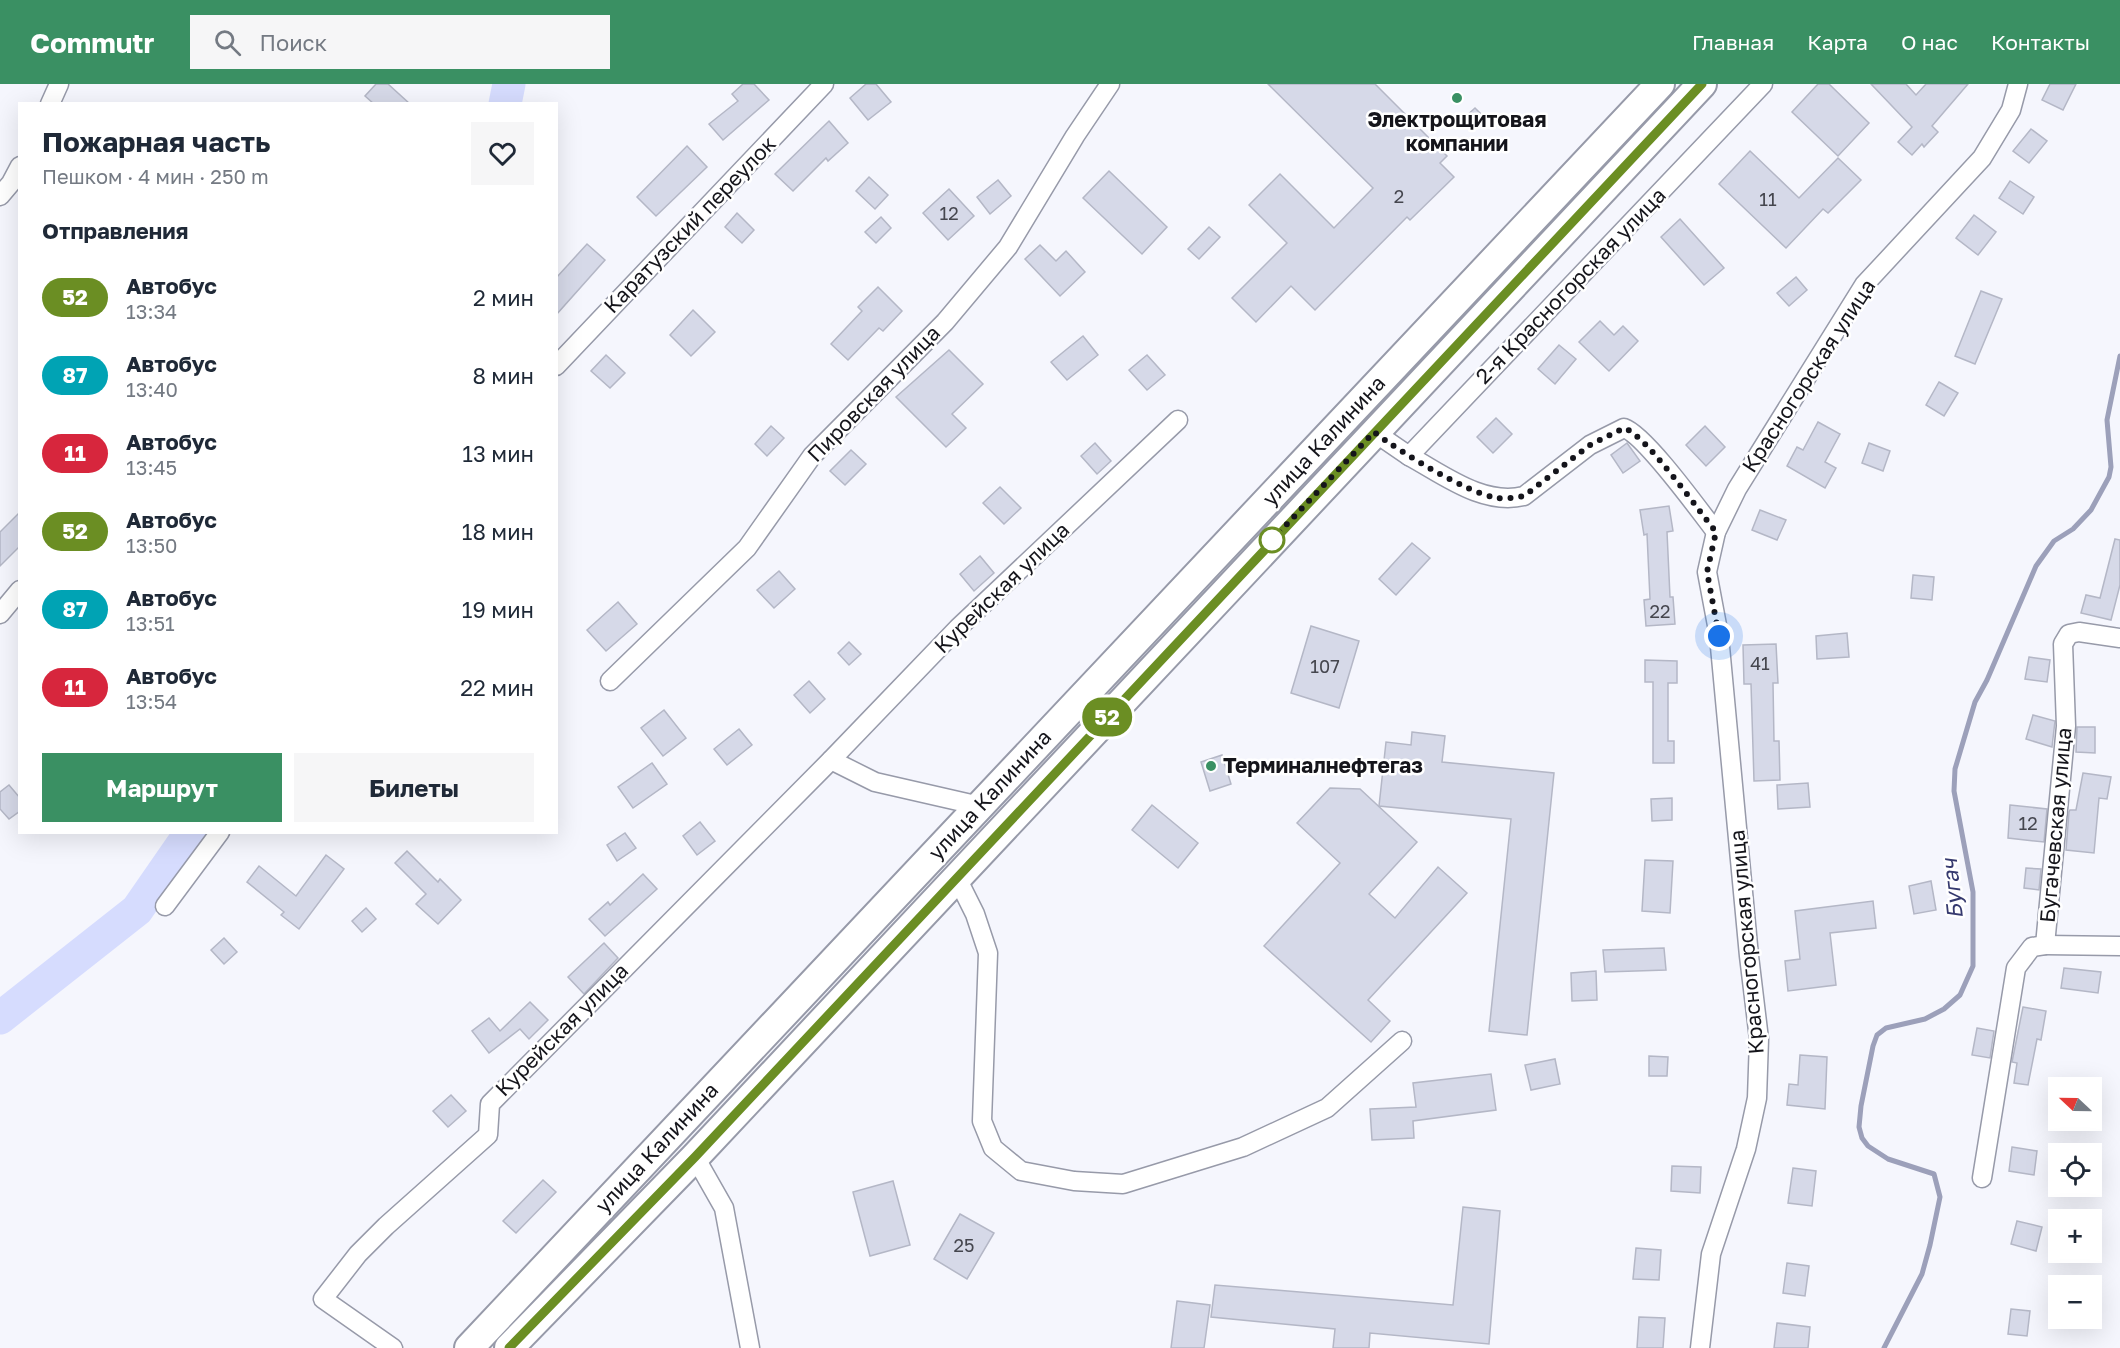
<!DOCTYPE html>
<html lang="ru">
<meta charset="utf-8">
<style>
:root{--surface:#fff;--page:#f6f6f7;--text:#1f2937;--muted:#747a83;--accent:#3a9063}
body{margin:0;font-family:"Golos Text",sans-serif;background:var(--page);color:var(--text);height:100vh;display:flex;flex-direction:column;font-size:22px;white-space:nowrap}
*{box-sizing:border-box;margin:0}
p{font-size:20px;color:var(--muted)}
.icon{flex:none;width:33px;height:33px;fill:none;stroke:currentColor;stroke-width:2;stroke-linecap:round;stroke-linejoin:round}
.map{position:relative;flex:1;overflow:hidden}
.sheet{position:absolute;left:18px;top:18px;width:540px;height:732px;display:flex;flex-direction:column;background:var(--surface);border-radius:0px;box-shadow:0 6px 24px #0002}
.sheet>*{flex:none}
.badge{padding:0 12px;border-radius:20px;font-size:21px;line-height:39px}
.needle{width:39px;rotate:292deg}
.tools{position:absolute;left:2048px;top:993px;display:grid;gap:12px}
.tools a{display:grid;place-items:center;width:54px;height:54px;border-radius:0px;background:var(--surface);box-shadow:0 6px 24px #0002;font-size:30px}
.you{position:absolute;width:30px;height:30px;margin:-15px;border:4px solid #fff;border-radius:50%;background:#1a73e8;box-shadow:0 0 0 9px #1a73e833}
.map>.badge{position:absolute;translate:-50% -50%;box-shadow:0 0 0 3px #fff}
h2{padding:0 24px;font-size:22px;line-height:54px}
.round{display:grid;place-items:center;flex:none;width:63px;height:63px;border-radius:0px;background:var(--page)}
.head{display:flex;align-items:center;justify-content:space-between;height:102px;padding:0 24px}
h1{font-size:28px;font-weight:700;line-height:45px}
.button{display:flex;gap:12px;margin-top:auto;padding:12px 24px}
.button a{flex:1;height:69px;border-radius:0px;background:var(--accent);color:#fff;font-size:24px;font-weight:700;line-height:69px;text-align:center}
.button a+a{background:var(--page);color:var(--text)}
ul{padding:0;list-style:none}
li{display:flex;align-items:center;gap:18px;height:78px;padding:0 24px}
li div{flex:1}
li b{display:block;font-size:22px}
li em{font-style:normal}
li .badge{min-width:66px;font-weight:700;text-align:center}
header{display:flex;align-items:center;gap:36px;box-sizing:border-box;height:84px;padding:0 30px;background:var(--accent);color:#fff}
header strong{font-size:28px}
nav{display:flex;gap:33px;margin-inline-start:auto;font-size:21px}
.search{width:420px;height:54px;background:var(--page);display:flex;align-items:center;gap:15px;box-sizing:border-box;padding:0 21px;border-radius:0px;color:var(--muted);font-size:22px}
.map>svg:first-child{display:block}
.lines{fill:none;stroke-linecap:round;stroke-linejoin:round}
.stream{stroke:#9ca0ba;stroke-width:5}
.river{stroke:#d6dcfe;stroke-width:33}
.building{fill:#d6d9e8;stroke:#b4b7c6;stroke-width:1.5}
.street-casing{stroke:#979aa9;stroke-width:21}
.primary-casing{stroke:#979aa9;stroke-width:32}
.street{stroke:#fff;stroke-width:18}
.primary{stroke:#fff;stroke-width:28}
.line-casing{stroke:#fff;stroke-width:14}
.line{stroke:#6b8e23;stroke-width:9}
.walk{stroke:#15151b;stroke-width:6;stroke-dasharray:0 10.8}
.poi-dot{fill:#3a9063;stroke:#fff;stroke-width:2}
.stop-dot{fill:#fff;stroke:#6b8e23;stroke-width:3}
.labels{text-anchor:middle;stroke-width:5;stroke-linejoin:round;paint-order:stroke}
.number-label{font-size:18px;fill:#45464e}
.poi-label{font-size:21px;font-weight:bold;fill:#15151b;stroke:#fff}
.street-label{font-size:21px;fill:#15151b;stroke:#fff}
.water-label{font-size:22px;font-style:italic;fill:#35396e;stroke:#fff}
</style>
<header>
<strong>Commutr</strong>
<div class="search"><svg class="icon" aria-label="search" viewBox="0 0 24 24"><circle cx="10" cy="10" r="6"/><path d="M15 15l6 6"/></svg>Поиск</div>
<nav><a>Главная</a><a>Карта</a><a>О нас</a><a>Контакты</a></nav>
</header>
<div class="map">
<svg width="2120" height="1264" viewBox="0 0 2120 1264">
<rect width="100%" height="100%" fill="#f5f6fd"/>
<g class="lines">
<path class="stream" d="M1884,1264L1922,1190L1930,1161L1940,1113L1934,1090L1888,1075L1868,1062L1862,1054L1859,1043L1861,1022L1873,962L1877,951L1886,944L1925,935L1944,925L1960,911L1973,882V808L1954,707L1955,685L1975,618L1987,596L2036,482L2054,457L2073,445L2091,426L2109,393L2111,383L2107,336L2120,272"/>
<g class="river">
<path d="M505,20L509,0"/>
<path d="M0,934L137,826L191,748"/>
</g>
</g>
<g class="building">
<path d="M376,0H388L410,20H374L365,12Z"/>
<path d="M743,0H754L769,16L723,56L709,40L738,17L732,10Z"/>
<path d="M866,0H876L891,18L868,36L850,14Z"/>
<path d="M1268,0H1375L1447,72L1440,79L1454,93L1410,136L1407,133L1315,226L1291,202L1256,238L1232,214L1287,159L1249,121L1280,90L1334,144L1373,104Z"/>
<path d="M1818,0H1829L1869,39L1838,72L1792,28Z"/>
<path d="M1871,0H1906L1916,11L1926,0H1968L1932,42L1938,48L1924,63L1922,60L1912,71L1898,58L1912,43Z"/>
<path d="M2050,0H2076L2063,26L2042,16Z"/>
<path d="M1475,24L1485,34L1475,44L1464,34Z"/>
<path d="M829,37L848,59L828,77L826,74L793,107L775,90Z"/>
<path d="M2031,45L2047,57L2029,79L2013,67Z"/>
<path d="M687,62L707,83L656,132L637,113Z"/>
<path d="M1750,67L1799,114L1838,74L1861,96L1828,129L1823,125L1786,164L1719,100Z"/>
<path d="M1109,87L1167,143L1142,170L1083,114Z"/>
<path d="M869,93L888,111L875,125L856,107Z"/>
<path d="M998,96L1011,112L990,130L977,113Z"/>
<path d="M2010,97L2034,113L2023,130L1999,114Z"/>
<path d="M949,105L974,132L948,156L923,129Z"/>
<path d="M737,129L754,146L742,159L725,143Z"/>
<path d="M1974,131L1996,148L1978,171L1956,154Z"/>
<path d="M881,133L891,144L876,159L865,148Z"/>
<path d="M1680,135L1724,184L1704,201L1661,153Z"/>
<path d="M1209,143L1220,153L1199,175L1188,165Z"/>
<path d="M587,160L605,176L556,231V194Z"/>
<path d="M1040,161L1056,177L1066,167L1085,188L1060,212L1025,175Z"/>
<path d="M1796,193L1807,206L1789,222L1777,209Z"/>
<path d="M878,203L902,227L883,247L879,244L848,276L831,260L862,227L858,223Z"/>
<path d="M1981,207L2002,215L1975,280L1955,272Z"/>
<path d="M693,226L715,248L691,272L670,251Z"/>
<path d="M1600,237L1614,251L1623,242L1638,257L1609,287L1579,258Z"/>
<path d="M1083,252L1098,271L1067,296L1051,278Z"/>
<path d="M1559,261L1576,275L1555,300L1538,285Z"/>
<path d="M949,266L983,300L952,330L966,344L946,363L896,313Z"/>
<path d="M606,271L625,289L610,304L591,287Z"/>
<path d="M1147,271L1165,291L1147,306L1129,286Z"/>
<path d="M1939,298L1958,309L1944,332L1926,321Z"/>
<path d="M1496,334L1512,350L1493,369L1477,353Z"/>
<path d="M1818,338L1840,350L1825,378L1836,384L1825,404L1787,382L1797,363L1803,366Z"/>
<path d="M771,342L784,354L767,372L755,360Z"/>
<path d="M1705,342L1725,363L1706,382L1686,361Z"/>
<path d="M1095,359L1111,377L1097,390L1081,372Z"/>
<path d="M1627,359L1640,377L1623,389L1611,371Z"/>
<path d="M1869,359L1890,367L1883,387L1862,379Z"/>
<path d="M851,366L866,380L845,401L830,387Z"/>
<path d="M1000,403L1021,424L1004,440L983,419Z"/>
<path d="M1669,422L1673,447L1667,448L1670,513H1673L1675,540L1646,542L1644,516L1650,515L1647,450L1644,451L1640,426Z"/>
<path d="M1760,426L1786,436L1777,456L1752,446Z"/>
<path d="M20,428V462L0,482V448Z"/>
<path d="M2115,455L2120,456V501L2111,536L2081,529L2086,511L2100,514Z"/>
<path d="M1412,459L1430,474L1396,511L1379,495Z"/>
<path d="M980,472L994,489L974,507L960,490Z"/>
<path d="M779,487L795,505L774,524L757,506Z"/>
<path d="M1913,491L1934,493L1932,516L1911,514Z"/>
<path d="M618,518L637,540L606,567L587,546Z"/>
<path d="M1311,542L1359,557L1339,624L1291,609Z"/>
<path d="M1847,549L1849,573L1817,575L1816,552Z"/>
<path d="M849,558L861,570L849,581L838,569Z"/>
<path d="M1776,560L1778,599H1773L1774,657H1779L1780,696L1754,697L1751,600H1744L1743,561Z"/>
<path d="M2029,573L2050,576L2047,598L2025,595Z"/>
<path d="M1645,576L1677,577V599H1668V657H1674V679H1653V598H1645Z"/>
<path d="M809,597L825,615L810,629L794,611Z"/>
<path d="M664,626L686,654L663,672L641,644Z"/>
<path d="M2033,631L2055,637L2052,663L2026,655Z"/>
<path d="M2077,643H2095V669L2076,668Z"/>
<path d="M739,645L752,661L727,681L714,665Z"/>
<path d="M1412,648L1445,652L1442,678L1554,689L1527,951L1489,947L1511,735L1379,722L1386,658L1411,661Z"/>
<path d="M1222,671L1231,700L1210,707L1201,678Z"/>
<path d="M652,679L667,700L633,724L618,703Z"/>
<path d="M2083,689L2111,693L2107,715L2099,714L2094,769L2066,766L2069,728L2070,726H2076Z"/>
<path d="M1808,699L1810,723L1778,725L1777,701Z"/>
<path d="M9,701L20,714V727L9,735L0,725V708Z"/>
<path d="M1330,704L1360,705L1417,758L1369,810L1395,834L1438,783L1467,809L1368,916L1390,937L1371,958L1264,862L1340,779L1297,739Z"/>
<path d="M1672,714V736L1652,737L1651,715Z"/>
<path d="M1152,721L1198,759L1178,784L1132,746Z"/>
<path d="M2010,721L2047,725L2044,758L2008,754Z"/>
<path d="M700,738L715,757L697,771L683,752Z"/>
<path d="M625,749L636,764L617,777L607,761Z"/>
<path d="M407,767L438,798L440,795L461,816L438,840L416,820L426,810L395,779Z"/>
<path d="M326,771L344,785L299,845L281,831L284,828L247,798L259,782L296,812Z"/>
<path d="M1645,776L1673,777L1670,829L1642,827Z"/>
<path d="M2026,784L2041,785L2039,806L2024,804Z"/>
<path d="M643,790L657,805L605,852L589,835L608,818L610,821Z"/>
<path d="M1931,797L1936,826L1914,830L1909,802Z"/>
<path d="M1873,817L1876,844L1830,849L1836,901L1788,907L1785,877L1800,875L1795,827Z"/>
<path d="M366,824L376,835L362,848L352,837Z"/>
<path d="M224,854L237,868L224,880L211,866Z"/>
<path d="M604,859L618,874L584,910L568,893Z"/>
<path d="M1664,864L1666,886L1605,888L1603,866Z"/>
<path d="M2064,884L2101,888L2098,909L2061,904Z"/>
<path d="M1596,887L1597,916L1572,917L1571,889Z"/>
<path d="M530,918L548,936L529,955L520,945L489,969L472,947L489,934L500,947Z"/>
<path d="M2023,923L2046,927L2041,956L2037,955L2028,1001L2014,999L2017,979L2012,978Z"/>
<path d="M1977,944L1994,947L1990,974L1972,971Z"/>
<path d="M1800,971L1827,973L1825,1025L1787,1021L1789,1000L1798,1001Z"/>
<path d="M1649,972L1668,973L1667,992H1649Z"/>
<path d="M1555,975L1560,1000L1531,1006L1525,981Z"/>
<path d="M1491,990L1496,1026L1413,1037L1414,1054L1372,1056L1370,1025L1416,1023L1413,999Z"/>
<path d="M451,1011L466,1027L448,1043L433,1027Z"/>
<path d="M2012,1063L2037,1067L2034,1091L2009,1087Z"/>
<path d="M1672,1082L1701,1083L1700,1109L1671,1107Z"/>
<path d="M1793,1084L1816,1087L1812,1122L1788,1119Z"/>
<path d="M543,1096L556,1108L516,1149L503,1137Z"/>
<path d="M893,1097L910,1161L870,1172L853,1108Z"/>
<path d="M1463,1123L1500,1127L1489,1260L1370,1249L1369,1264H1333L1335,1245L1211,1233L1215,1201L1453,1221Z"/>
<path d="M960,1130L994,1149L967,1195L934,1175Z"/>
<path d="M2017,1137L2042,1143L2036,1167L2011,1160Z"/>
<path d="M1636,1164L1661,1166L1659,1196L1633,1195Z"/>
<path d="M1787,1179L1809,1182L1805,1212L1783,1209Z"/>
<path d="M1177,1217L1210,1221L1204,1264H1171Z"/>
<path d="M2011,1225L2030,1227L2027,1252L2008,1250Z"/>
<path d="M1639,1233L1665,1234L1663,1264H1637Z"/>
<path d="M1777,1239L1810,1243L1808,1264H1774Z"/>
</g>
<g class="lines">
<defs>
<g id="street">
<path d="M50,20L59,0"/>
<path d="M0,112L11,99L20,82"/>
<path d="M556,282L824,0"/>
<path d="M1374,348L1409,372L1763,0"/>
<path d="M1409,372C1444,391 1483,422 1524,412L1590,361L1624,344C1645,351 1699,426 1716,448"/>
<path d="M0,530L20,506"/>
<path d="M610,597L747,464L812,372L945,238L1008,163L1075,52L1110,0"/>
<path d="M831,676L875,698L980,722"/>
<path d="M957,794L975,830L988,869L982,1037L993,1064L1021,1087L1074,1097L1123,1100L1243,1063L1327,1024L1402,957"/>
<path d="M165,822L220,748"/>
<path d="M2045,861L2120,862"/>
<path d="M695,1073L724,1124L750,1264"/>
<path d="M1982,1094L2016,884L2032,863L2045,861L2066,642L2063,560L2069,550L2079,548L2120,554"/>
<path d="M393,1264L323,1215L358,1170L386,1142L488,1051L490,1020L831,676L958,544L1178,336"/>
<path d="M1700,1264L1711,1170L1746,1065L1757,1014L1759,955L1749,872L1719,552L1707,488L1716,448L1737,405L1864,201L1982,74L2011,26L2018,0"/>
</g>
<g id="primary">
<path d="M469,1264L1660,0"/>
<path d="M509,1264L695,1073L1702,0"/>
</g>
</defs>
<use href="#street" class="street-casing"/>
<use href="#primary" class="primary-casing"/>
<use href="#street" class="street"/>
<use href="#primary" class="primary"/>
</g>
<g class="lines">
<defs>
<path id="line" d="M509,1264L695,1073L1702,0"/>
</defs>
<use href="#line" class="line-casing"/>
<use href="#line" class="line"/>
<path class="walk" d="M1272,456L1374,348C1400,368 1465,408 1497,414C1506,415 1515,414 1524,412L1590,361L1624,344C1645,350 1699,427 1716,448L1707,488L1719,552"/>
</g>
<g class="poi-dot">
<circle cx="1457" cy="14" r="6"/>
<circle cx="1211" cy="682" r="6"/>
</g>
<circle class="stop-dot" cx="1272" cy="456" r="12"/>
<g class="labels">
<g class="number-label">
<text x="1399" y="119">2</text>
<text x="1768" y="122">11</text>
<text x="949" y="136">12</text>
<text x="1660" y="534">22</text>
<text x="1760" y="586">41</text>
<text x="1325" y="589">107</text>
<text x="2028" y="746">12</text>
<text x="964" y="1168">25</text>
</g>
<g class="poi-label">
<text x="1457" y="43">Электрощитовая<tspan x="1457" dy="24">компании</tspan></text>
<text x="1223" y="689" text-anchor="start">Терминалнефтегаз</text>
</g>
<g class="street-label">
<text transform="translate(690 141) rotate(-46)" y="7">Каратузский переулок</text>
<text transform="translate(1571 202) rotate(-46)" y="7">2-я Красногорская улица</text>
<text transform="translate(1809 292) rotate(-57)" y="7">Красногорская улица</text>
<text transform="translate(874 310) rotate(-46)" y="7">Пировская улица</text>
<text transform="translate(1324 357) rotate(-47)" y="7">улица Калинина</text>
<text transform="translate(1002 504) rotate(-44)" y="7">Курейская улица</text>
<text transform="translate(990 711) rotate(-47)" y="7">улица Калинина</text>
<text transform="translate(2056 741) rotate(-85)" y="7">Бугачевская улица</text>
<text transform="translate(1747 858) rotate(-95)" y="7">Красногорская улица</text>
<text transform="translate(562 946) rotate(-45)" y="7">Курейская улица</text>
<text transform="translate(657 1064) rotate(-47)" y="7">улица Калинина</text>
</g>
<g class="water-label">
<text transform="translate(1952 805) rotate(-96)" y="8">Бугач</text>
</g>
</g>
</svg>
<div class="tools">
<a><svg class="needle" viewBox="-14 -14 28 28"><path d="M0-13l5 13h-10z" fill="#e53935"/><path d="M0 13l5-13h-10z" fill="#747a83"/></svg></a>
<a><svg class="icon" aria-label="locate" viewBox="0 0 24 24"><circle cx="12" cy="12" r="6"/><path d="M12 2v4M12 18v4M2 12h4M18 12h4"/></svg></a>
<a>+</a>
<a>−</a>
</div>
<div class="you" style="left:1719px;top:552px"></div>
<b class="badge" style="left:1107px;top:633px;background:#6b8e23;color:#fff">52</b>
<section class="sheet">
<div class="head"><div><h1>Пожарная часть</h1><p>Пешком · 4 мин · 250 m</p></div><a class="round"><svg class="icon" aria-label="heart" viewBox="0 0 24 24"><path d="M12 20l-8-8c-3-5 5-10 8-4 3-6 11-1 8 4z"/></svg></a></div>
<h2>Отправления</h2>
<ul>
<li><span class="badge" style="background:#6b8e23;color:#fff">52</span><div><b>Автобус</b><p>13:34</p></div><em>2 мин</em></li>
<li><span class="badge" style="background:#00a3b4;color:#fff">87</span><div><b>Автобус</b><p>13:40</p></div><em>8 мин</em></li>
<li><span class="badge" style="background:#d7263d;color:#fff">11</span><div><b>Автобус</b><p>13:45</p></div><em>13 мин</em></li>
<li><span class="badge" style="background:#6b8e23;color:#fff">52</span><div><b>Автобус</b><p>13:50</p></div><em>18 мин</em></li>
<li><span class="badge" style="background:#00a3b4;color:#fff">87</span><div><b>Автобус</b><p>13:51</p></div><em>19 мин</em></li>
<li><span class="badge" style="background:#d7263d;color:#fff">11</span><div><b>Автобус</b><p>13:54</p></div><em>22 мин</em></li>
</ul>
<div class="button"><a>Маршрут</a><a>Билеты</a></div>
</section>
</div>
